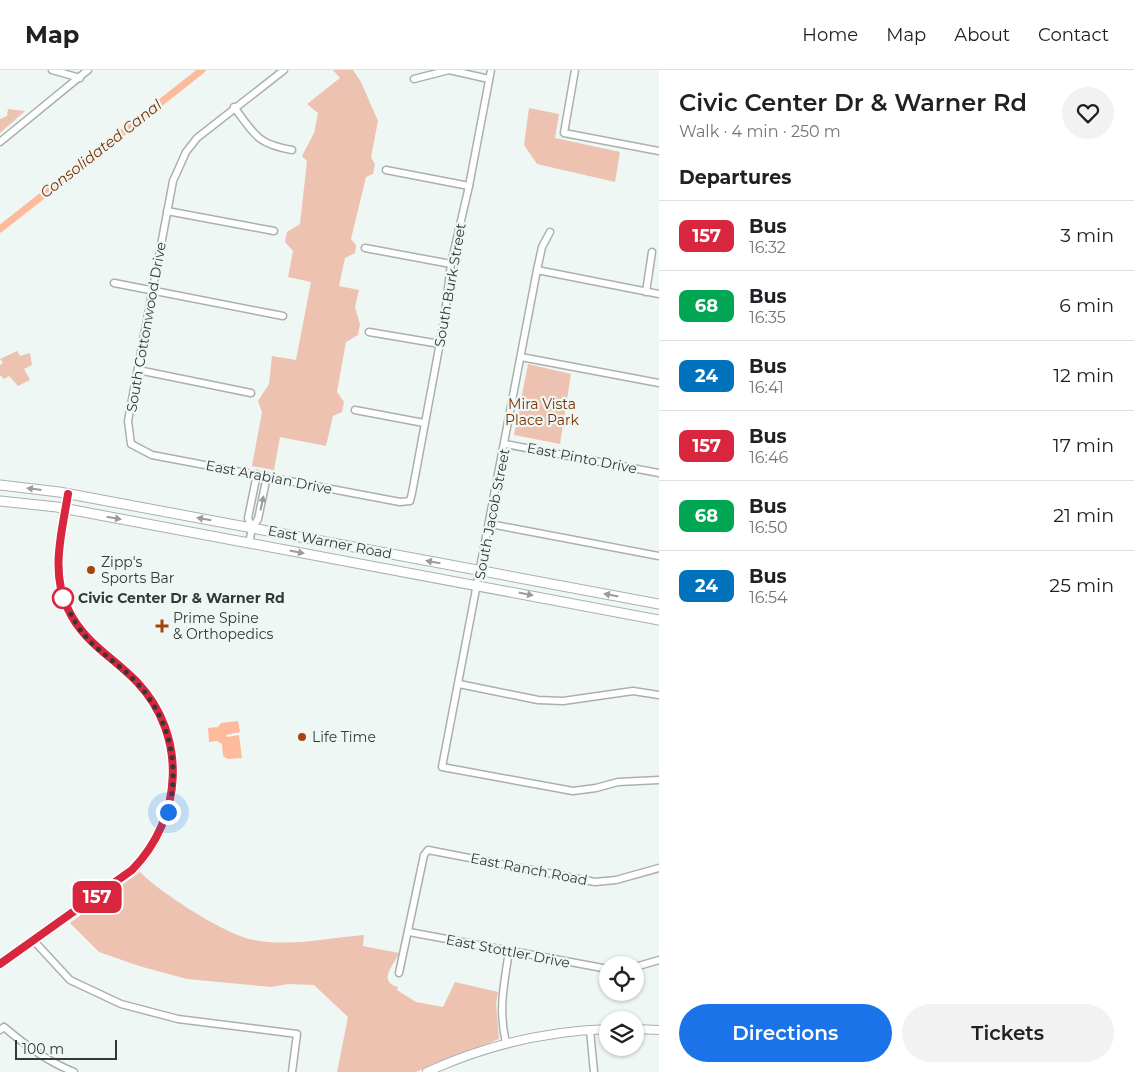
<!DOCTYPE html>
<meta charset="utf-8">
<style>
:root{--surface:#fff;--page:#f2f2f2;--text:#202124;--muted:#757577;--line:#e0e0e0;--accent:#1a73e8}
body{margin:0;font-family:Montserrat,sans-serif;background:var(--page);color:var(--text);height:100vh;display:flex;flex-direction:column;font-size:19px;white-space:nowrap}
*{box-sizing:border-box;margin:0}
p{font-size:16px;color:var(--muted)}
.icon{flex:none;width:28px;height:28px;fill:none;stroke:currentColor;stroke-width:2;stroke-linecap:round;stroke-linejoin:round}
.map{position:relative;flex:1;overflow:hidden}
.panel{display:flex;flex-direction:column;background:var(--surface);width:475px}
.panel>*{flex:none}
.badge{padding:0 10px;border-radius:8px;font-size:18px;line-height:32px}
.tools{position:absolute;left:599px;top:886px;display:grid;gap:10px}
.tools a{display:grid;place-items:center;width:45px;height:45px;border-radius:50%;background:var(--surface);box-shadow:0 1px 4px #0004;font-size:25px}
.scale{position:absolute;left:15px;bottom:12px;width:102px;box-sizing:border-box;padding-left:5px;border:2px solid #343836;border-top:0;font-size:14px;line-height:18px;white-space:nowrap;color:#343836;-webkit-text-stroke:4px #eef7f4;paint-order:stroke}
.you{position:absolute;width:25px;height:25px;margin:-12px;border:4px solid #fff;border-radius:50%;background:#1a73e8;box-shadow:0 0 0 8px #1a73e833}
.map>.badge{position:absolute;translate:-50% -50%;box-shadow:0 0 0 2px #fff}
h2{padding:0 20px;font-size:19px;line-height:45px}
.round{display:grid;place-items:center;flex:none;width:52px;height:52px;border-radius:26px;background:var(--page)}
.head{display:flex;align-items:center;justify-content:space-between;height:85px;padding:0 20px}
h1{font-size:24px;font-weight:600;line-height:38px}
.cta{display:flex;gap:10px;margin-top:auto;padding:10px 20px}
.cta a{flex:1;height:58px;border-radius:30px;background:var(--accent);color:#fff;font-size:20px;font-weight:600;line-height:58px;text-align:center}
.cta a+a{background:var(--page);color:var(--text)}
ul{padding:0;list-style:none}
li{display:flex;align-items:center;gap:15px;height:70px;padding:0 20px;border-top:1px solid var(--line)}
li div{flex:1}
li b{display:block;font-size:19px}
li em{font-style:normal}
li .badge{min-width:55px;font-weight:700;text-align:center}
header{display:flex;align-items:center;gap:30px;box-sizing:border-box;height:70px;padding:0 25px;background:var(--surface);border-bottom:1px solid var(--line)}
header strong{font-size:24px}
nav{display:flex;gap:28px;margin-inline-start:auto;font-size:18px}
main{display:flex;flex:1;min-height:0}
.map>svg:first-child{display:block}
.green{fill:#edc2b0}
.water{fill:#fdba9c}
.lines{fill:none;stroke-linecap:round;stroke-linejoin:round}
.canal{stroke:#fdba9c;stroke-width:7}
.minor-casing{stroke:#a8b1ae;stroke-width:9}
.tertiary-casing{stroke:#a8b1ae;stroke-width:10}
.secondary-casing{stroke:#a8b1ae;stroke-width:11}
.minor{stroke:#fff;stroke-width:6}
.tertiary{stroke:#fff;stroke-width:8}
.secondary{stroke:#fff;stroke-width:9}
.oneway{fill:#9a9c9a}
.line-casing{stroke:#fff;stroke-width:11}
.line{stroke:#d7263d;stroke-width:8}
.walk{stroke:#343836;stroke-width:5;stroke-dasharray:0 9}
.poi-dot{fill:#a74509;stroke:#eef7f4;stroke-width:2}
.stop-dot{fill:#fff;stroke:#d7263d;stroke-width:2.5}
.labels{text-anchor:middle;stroke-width:4.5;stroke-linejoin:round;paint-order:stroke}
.street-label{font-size:14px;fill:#343836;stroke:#eef7f4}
.park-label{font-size:14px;fill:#7c2f00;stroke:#eef7f4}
.poi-label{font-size:14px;fill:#343836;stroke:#eef7f4;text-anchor:start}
.stop-label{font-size:14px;font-weight:bold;fill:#343836;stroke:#eef7f4;text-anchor:start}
.water-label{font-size:15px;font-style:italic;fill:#7e3102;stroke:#eef7f4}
</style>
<header>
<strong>Map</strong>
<nav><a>Home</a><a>Map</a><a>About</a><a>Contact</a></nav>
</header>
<main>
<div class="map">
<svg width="659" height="1002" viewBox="0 0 659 1002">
<rect width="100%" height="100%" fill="#eef7f4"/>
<g class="green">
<path d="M333,0H353L361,12L378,51L371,87L375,94L373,104L366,107L351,169L356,175L355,183L345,188L339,216L359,220L355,237L360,254L358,265L346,272L337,322L344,332L342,342L333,346L326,376L280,367L274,400L252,396L262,342L258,331L269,314L272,286L296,290L311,212L288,207L293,181L285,172L287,162L300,154L307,91L302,86L314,63L318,43L307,34L340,8Z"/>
<path d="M529,38L559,44L555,68L620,82L615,112L537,94L524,75Z"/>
<path d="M8,39L25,41L0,63V49L7,46Z"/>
<path d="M17,281L20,286L30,283L32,295L24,299L30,310L18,316L9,306L4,309L0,305V295L3,293L0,289Z"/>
<path d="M528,294L571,304L560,374L514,365Z"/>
<path d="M140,802C161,823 225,865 254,870C289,877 329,868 364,865L363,876L399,883C395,894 376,911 398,917L397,920L416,932L443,937L455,912L498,922L496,934L499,969L416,1002H337L348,947L314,915L288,914L271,917L187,909L139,896L99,882L70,853Z"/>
</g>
<path class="water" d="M238,651L240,662L226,665L227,667L239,665L242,688L228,689L223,686L222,674L217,671L209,672L208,658L218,657L221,653Z"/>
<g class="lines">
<path class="canal" d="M0,159L202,0"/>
<defs>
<g id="minor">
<path d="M52,0L80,8"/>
<path d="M284,0L197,68L186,82L173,111L128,351L131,374L152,385L400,432L410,431L412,423L444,251L451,194L469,116L491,0"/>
<path d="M575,0L564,63L659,81"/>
<path d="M414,9L449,0L489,9"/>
<path d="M234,37C255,65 257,74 292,80"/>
<path d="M0,72L88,0"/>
<path d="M386,100L469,116"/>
<path d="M167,141L274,161"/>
<path d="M550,162L542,177L537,200L442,697L573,721L596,718L618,712L659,710"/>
<path d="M365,178L451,194"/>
<path d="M537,200L659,224"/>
<path d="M114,213L283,246"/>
<path d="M646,222L652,182"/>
<path d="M369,262L440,274"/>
<path d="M521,287L659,313"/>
<path d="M138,300L251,323"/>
<path d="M355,340L424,353"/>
<path d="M505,374L659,403"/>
<path d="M490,454L659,486"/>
<path d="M252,458L258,449L267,406"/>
<path d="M249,473L252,458L248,448L257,404"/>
<path d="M459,614L538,630L563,631L633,621L659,625"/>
<path d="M409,862L608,899"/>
<path d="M34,871L70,910L121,934L178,949L297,964L292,1002"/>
<path d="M635,897L659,890"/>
<path d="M399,903L424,785L428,780L595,812L616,810L659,798"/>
<path d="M0,960L4,957C25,975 48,992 74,1002"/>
<path d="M590,960L594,1002"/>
<path d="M506,973C498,939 504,915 509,881"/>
</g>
<g id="tertiary">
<path d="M0,894L133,800C183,748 188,666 137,612C113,587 83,572 68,539C50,502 62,462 68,424"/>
<path d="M635,959L659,960"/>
<path d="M427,1002C484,976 545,961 608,959"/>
</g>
<g id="secondary">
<path d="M0,415L59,422L659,534"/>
<path d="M0,431L57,437L659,550"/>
</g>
</defs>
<use href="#minor" class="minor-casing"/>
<use href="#tertiary" class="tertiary-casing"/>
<use href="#secondary" class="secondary-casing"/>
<use href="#minor" class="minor"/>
<use href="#tertiary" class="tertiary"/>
<use href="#secondary" class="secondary"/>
</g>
<defs><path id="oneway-solid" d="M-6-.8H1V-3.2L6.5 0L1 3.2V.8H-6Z" transform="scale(1.25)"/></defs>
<g class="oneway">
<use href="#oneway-solid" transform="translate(34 419) rotate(-173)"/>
<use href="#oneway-solid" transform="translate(262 433) rotate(-78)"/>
<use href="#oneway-solid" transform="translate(114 448) rotate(10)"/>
<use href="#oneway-solid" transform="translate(204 449) rotate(-170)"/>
<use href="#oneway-solid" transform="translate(297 482) rotate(11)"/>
<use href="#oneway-solid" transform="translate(433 492) rotate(-170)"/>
<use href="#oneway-solid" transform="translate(526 524) rotate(11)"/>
<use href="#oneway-solid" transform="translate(611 525) rotate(-169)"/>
</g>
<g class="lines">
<defs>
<path id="line" d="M0,894L132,800C183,748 188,666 137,612C113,587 83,572 68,539C50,502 62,462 68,424"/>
</defs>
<use href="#line" class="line-casing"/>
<use href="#line" class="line"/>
<path class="walk" d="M63,528C68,538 74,553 83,563C95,579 113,590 128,604C167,640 182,691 168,742"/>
</g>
<g class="poi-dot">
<circle cx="91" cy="500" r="5"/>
<path d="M159.5 548.5h5v5h5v5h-5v5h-5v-5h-5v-5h5z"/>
<circle cx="302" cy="667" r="5"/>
</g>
<circle class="stop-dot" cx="63" cy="528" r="10"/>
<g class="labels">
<g class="street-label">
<text transform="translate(450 215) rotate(-80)" y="5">South Burk Street</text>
<text transform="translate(146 257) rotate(-80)" y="5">South Cottonwood Drive</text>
<text transform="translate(582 388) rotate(11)" y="5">East Pinto Drive</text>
<text transform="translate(269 407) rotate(11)" y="5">East Arabian Drive</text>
<text transform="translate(492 444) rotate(-79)" y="5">South Jacob Street</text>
<text transform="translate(330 472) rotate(11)" y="5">East Warner Road</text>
<text transform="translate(529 799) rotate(11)" y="5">East Ranch Road</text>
<text transform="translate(508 881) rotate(11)" y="5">East Stottler Drive</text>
</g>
<g class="park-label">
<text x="542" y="339">Mira Vista<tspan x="542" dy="16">Place Park</tspan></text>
</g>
<g class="poi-label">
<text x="101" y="497">Zipp's<tspan x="101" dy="16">Sports Bar</tspan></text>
<text x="173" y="553">Prime Spine<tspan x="173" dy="16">&amp; Orthopedics</tspan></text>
<text x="312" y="672">Life Time</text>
</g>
<g class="stop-label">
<text x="78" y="533">Civic Center Dr &amp; Warner Rd</text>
</g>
<g class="water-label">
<text transform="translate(101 79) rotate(-38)" y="5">Consolidated Canal</text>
</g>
</g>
</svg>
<div class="tools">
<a><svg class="icon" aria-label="locate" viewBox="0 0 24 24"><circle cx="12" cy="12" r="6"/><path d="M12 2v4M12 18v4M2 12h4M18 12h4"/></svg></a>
<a><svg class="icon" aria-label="layers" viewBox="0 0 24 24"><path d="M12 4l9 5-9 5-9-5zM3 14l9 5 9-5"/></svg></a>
</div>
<div class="scale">100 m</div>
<div class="you" style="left:168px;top:742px"></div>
<b class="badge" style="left:97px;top:827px;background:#d7263d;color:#fff">157</b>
</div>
<section class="panel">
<div class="head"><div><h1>Civic Center Dr &amp; Warner Rd</h1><p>Walk · 4 min · 250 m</p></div><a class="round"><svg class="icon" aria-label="heart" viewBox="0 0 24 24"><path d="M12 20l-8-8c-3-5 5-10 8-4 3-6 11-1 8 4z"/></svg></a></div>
<h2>Departures</h2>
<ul>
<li><span class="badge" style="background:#d7263d;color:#fff">157</span><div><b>Bus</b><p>16:32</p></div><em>3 min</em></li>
<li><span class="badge" style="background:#00a651;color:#fff">68</span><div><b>Bus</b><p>16:35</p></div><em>6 min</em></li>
<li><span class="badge" style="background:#0072bc;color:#fff">24</span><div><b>Bus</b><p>16:41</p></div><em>12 min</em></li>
<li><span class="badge" style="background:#d7263d;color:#fff">157</span><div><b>Bus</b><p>16:46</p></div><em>17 min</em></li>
<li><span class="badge" style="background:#00a651;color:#fff">68</span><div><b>Bus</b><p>16:50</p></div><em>21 min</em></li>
<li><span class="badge" style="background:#0072bc;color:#fff">24</span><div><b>Bus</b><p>16:54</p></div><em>25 min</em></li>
</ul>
<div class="cta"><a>Directions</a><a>Tickets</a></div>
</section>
</main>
